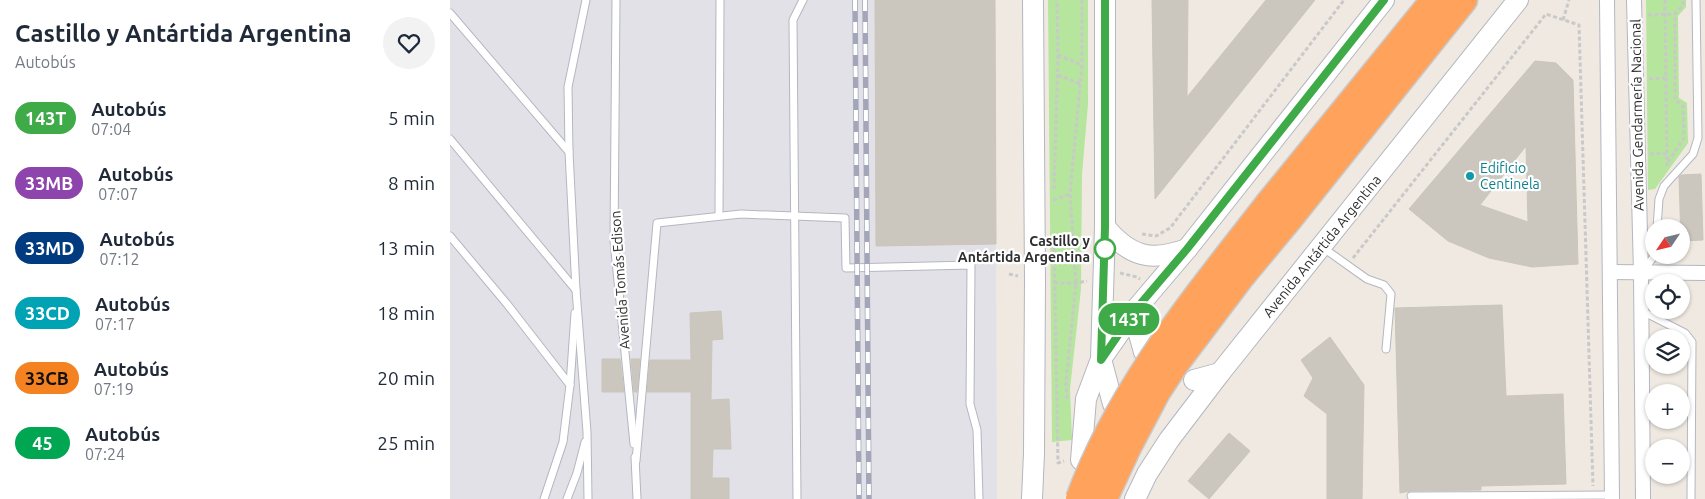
<!DOCTYPE html>
<html lang="es">
<meta charset="utf-8">
<style>
:root{--surface:#fff;--page:#f2f2f3;--text:#1f2937;--muted:#747a83}
body{margin:0;font-family:Ubuntu,sans-serif;background:var(--page);color:var(--text);height:100vh;display:flex;flex-direction:column;font-size:19px;white-space:nowrap}
*{box-sizing:border-box;margin:0}
p{font-size:16px;color:var(--muted)}
.icon{flex:none;width:28px;height:28px;fill:none;stroke:currentColor;stroke-width:2;stroke-linecap:round;stroke-linejoin:round}
.map{position:relative;flex:1;overflow:hidden}
.side{display:flex;flex-direction:column;background:var(--surface);width:450px}
.side>*{flex:none}
.badge{padding:0 10px;border-radius:16px;font-size:18px;line-height:32px}
.needle{width:32px;rotate:235deg}
.fabs{position:absolute;left:1195px;top:219px;display:grid;gap:10px}
.fabs a{display:grid;place-items:center;width:45px;height:45px;border-radius:50%;background:var(--surface);box-shadow:0 1px 4px #0004;font-size:25px}
.map>.badge{position:absolute;translate:-50% -50%;box-shadow:0 0 0 2px #fff}
.round{display:grid;place-items:center;flex:none;width:52px;height:52px;border-radius:26px;background:var(--page)}
.summary{display:flex;align-items:center;justify-content:space-between;height:85px;padding:0 15px}
h1{font-size:24px;font-weight:700;line-height:38px}
ul{padding:0;list-style:none}
li{display:flex;align-items:center;gap:15px;height:65px;padding:0 15px}
li div{flex:1}
li b{display:block;font-size:19px}
li em{font-style:normal}
li .badge{min-width:55px;font-weight:700;text-align:center}
main{display:flex;flex:1;min-height:0}
.map>svg:first-child{display:block}
.industrial{fill:#e3e1e8}
.green{fill:#b6e59e}
.building{fill:#cbc7bf;stroke:#cbc5ba;fill-rule:evenodd}
.lines{fill:none;stroke-linecap:round;stroke-linejoin:round}
.service-casing{stroke:#b4b7c1;stroke-width:9}
.minor-casing{stroke:#b4b7c1;stroke-width:16}
.secondary-casing{stroke:#b4b7c1;stroke-width:22}
.motorway-casing{stroke:#c9c9c9;stroke-width:29}
.path{stroke:#c9c9c9;stroke-width:3;stroke-dasharray:4 2.5;stroke-linecap:butt}
.service{stroke:#fff;stroke-width:7}
.minor{stroke:#fff;stroke-width:14}
.secondary{stroke:#fff;stroke-width:20}
.motorway{stroke:#ffa35c;stroke-width:26}
.rail-casing{stroke:#a3a6b8;stroke-width:5.5}
.rail{stroke:#fff;stroke-width:4;stroke-dasharray:11;stroke-linecap:butt}
.motorway-bridge-casing{stroke:#c9c9c9;stroke-width:29;stroke-linecap:butt}
.motorway-bridge{stroke:#ffa35c;stroke-width:26}
.line-casing{stroke:#fff;stroke-width:11}
.line{stroke:#3fab48;stroke-width:8}
.culture-dot{fill:#0f9aa8;stroke:#fff;stroke-width:2}
.stop-dot{fill:#fff;stroke:#3fab48;stroke-width:2.5}
.labels{text-anchor:middle;stroke-width:4.5;stroke-linejoin:round;paint-order:stroke}
.street-label{font-size:14px;fill:#2e2e2e;stroke:#fff}
.culture-label{font-size:14px;fill:#0d838f;stroke:#fff;text-anchor:start}
.stop-label{font-size:14px;font-weight:bold;fill:#2e2e2e;stroke:#fff;text-anchor:end}
</style>
<main>
<section class="side">
<div class="summary"><div><h1>Castillo y Antártida Argentina</h1><p>Autobús</p></div><a class="round"><svg class="icon" aria-label="heart" viewBox="0 0 24 24"><path d="M12 20l-8-8c-3-5 5-10 8-4 3-6 11-1 8 4z"/></svg></a></div>
<ul>
<li><span class="badge" style="background:#3fab48;color:#fff">143T</span><div><b>Autobús</b><p>07:04</p></div><em>5 min</em></li>
<li><span class="badge" style="background:#8e44ad;color:#fff">33MB</span><div><b>Autobús</b><p>07:07</p></div><em>8 min</em></li>
<li><span class="badge" style="background:#003b80;color:#fff">33MD</span><div><b>Autobús</b><p>07:12</p></div><em>13 min</em></li>
<li><span class="badge" style="background:#00a3b4;color:#fff">33CD</span><div><b>Autobús</b><p>07:17</p></div><em>18 min</em></li>
<li><span class="badge" style="background:#f58220;color:#111">33CB</span><div><b>Autobús</b><p>07:19</p></div><em>20 min</em></li>
<li><span class="badge" style="background:#00a651;color:#fff">45</span><div><b>Autobús</b><p>07:24</p></div><em>25 min</em></li>
</ul>
</section>
<div class="map">
<svg width="1255" height="499" viewBox="0 0 1255 499">
<rect width="100%" height="100%" fill="#efe9e1"/>
<path class="industrial" d="M0,0H545L547,499H0Z"/>
<g class="green">
<path d="M598,0H638V104L632,174L631,289L620,389L622,440L602,442Z"/>
<path d="M1196,0H1236V7L1228,16L1229,98L1237,103L1238,143L1205,189L1198,190Z"/>
</g>
<g class="building">
<path d="M425,0H545L546,244L426,246Z"/>
<path d="M702,0H738L737,97L816,0H865L705,199Z"/>
<path d="M1085,61L1106,63L1123,80L1128,264L1082,267L1039,258L998,241L959,209ZM1076,146L1078,222L1030,205Z"/>
<path d="M1251,174L1253,240L1231,241L1229,177L1231,175Z"/>
<path d="M1052,305L1056,396L1113,394L1116,484L1031,486V490L961,491L950,493L945,308Z"/>
<path d="M271,311L273,339L262,340L261,400L279,399L281,449H263L262,478H279V499H241V392H197L200,360H241L240,313Z"/>
<path d="M880,337L914,385L912,499H877V414L854,396L863,378L851,360Z"/>
<path d="M152,359H170L174,392H152Z"/>
<path d="M181,359H190L187,392H184Z"/>
<path d="M779,433L800,451L759,499L738,481Z"/>
</g>
<g class="lines">
<defs>
<g id="service">
<path d="M136,0L118,87L119,152L126,290L137,432L138,499"/>
<path d="M166,0L164,241L184,444"/>
<path d="M0,13L119,152"/>
<path d="M0,139L126,290"/>
<path d="M269,215L270,0"/>
<path d="M1207,228L1209,199L1214,186L1243,154L1248,138L1246,0"/>
<path d="M0,236L57,304L120,385"/>
<path d="M872,247L917,279L934,285L941,294L936,349"/>
<path d="M1193,271L1205,255"/>
<path d="M1192,311L1235,333L1242,342L1241,499"/>
<path d="M185,457L187,499"/>
<path d="M186,461L207,223L291,214L395,218L396,268L521,265L520,404L527,430L529,499"/>
<path d="M961,496L1162,495"/>
<path d="M94,499L113,442L120,385L125,313"/>
<path d="M117,499L127,473L135,442"/>
<path d="M347,499L343,20L353,0"/>
</g>
<g id="minor">
<path d="M1157,0L1162,499"/>
<path d="M1184,0L1191,273L1193,499"/>
<path d="M1160,272L1255,273"/>
</g>
<g id="secondary">
<path d="M655,0V227L651,359L663,404"/>
<path d="M655,227C680,257 701,262 737,249"/>
<path d="M686,309L689,334L694,352"/>
<path d="M744,380L770,373"/>
<path d="M631,460L636,399L651,359L686,309L737,249L934,0"/>
<path d="M582,499L584,453L585,280L583,0"/>
<path d="M685,499L697,474L719,440L770,373L1068,0"/>
</g>
<g id="motorway">
<path d="M819,203L984,0"/>
<path d="M840,218L1014,0"/>
</g>
</defs>
<use href="#service" class="service-casing"/>
<use href="#minor" class="minor-casing"/>
<use href="#secondary" class="secondary-casing"/>
<use href="#motorway" class="motorway-casing"/>
<g class="path">
<path d="M1215,0L1217,166"/>
<path d="M1198,15L1225,14"/>
<path d="M1113,20L1119,0"/>
<path d="M608,55L632,65"/>
<path d="M608,75L630,84"/>
<path d="M1199,79L1216,78"/>
<path d="M1200,154L1217,153"/>
<path d="M1218,162L1234,138L1233,106L1225,100V14L1233,5V0"/>
<path d="M604,189L608,55L607,0"/>
<path d="M603,200L620,194"/>
<path d="M692,234L706,236L720,228L894,0"/>
<path d="M604,241L608,463L614,461"/>
<path d="M903,258L1096,14L1129,25L1143,486"/>
<path d="M670,273L687,277L690,279"/>
<path d="M559,274L568,276"/>
<path d="M604,283H626L637,281"/>
<path d="M617,399L616,382L626,283L620,194L632,65V0"/>
</g>
<use href="#service" class="service"/>
<use href="#minor" class="minor"/>
<use href="#secondary" class="secondary"/>
<use href="#motorway" class="motorway"/>
<defs>
<g id="rail">
<path d="M405,0L409,499"/>
<path d="M415,0L419,499"/>
</g>
</defs>
<use href="#rail" class="rail-casing"/>
<use href="#rail" class="rail"/>
<defs>
<g id="motorway-bridge">
<path d="M629,499C671,386 746,297 819,203"/>
<path d="M654,499L678,447L707,392L726,363L791,277L840,218"/>
</g>
</defs>
<use href="#motorway-bridge" class="motorway-bridge-casing"/>
<use href="#motorway-bridge" class="motorway-bridge"/>
</g>
<g class="lines">
<defs>
<path id="line" d="M655,0V227L651,360L686,309L737,249L934,0"/>
</defs>
<use href="#line" class="line-casing"/>
<use href="#line" class="line"/>
</g>
<circle class="culture-dot" cx="1020" cy="176" r="5"/>
<circle class="stop-dot" cx="655" cy="249" r="10"/>
<g class="labels">
<g class="street-label">
<text transform="translate(1187 115) rotate(-91)" y="5">Avenida Gendarmería Nacional</text>
<text transform="translate(872 246) rotate(-51)" y="5">Avenida Antártida Argentina</text>
<text transform="translate(170 280) rotate(-94)" y="5">Avenida Tomás Edison</text>
</g>
<g class="culture-label">
<text x="1030" y="173">Edificio<tspan x="1030" dy="16">Centinela</tspan></text>
</g>
<g class="stop-label">
<text x="640" y="246">Castillo y<tspan x="640" dy="16">Antártida Argentina</tspan></text>
</g>
</g>
</svg>
<div class="fabs">
<a><svg class="needle" viewBox="-14 -14 28 28"><path d="M0-13l5 13h-10z" fill="#e53935"/><path d="M0 13l5-13h-10z" fill="#747a83"/></svg></a>
<a><svg class="icon" aria-label="locate" viewBox="0 0 24 24"><circle cx="12" cy="12" r="6"/><path d="M12 2v4M12 18v4M2 12h4M18 12h4"/></svg></a>
<a><svg class="icon" aria-label="layers" viewBox="0 0 24 24"><path d="M12 4l9 5-9 5-9-5zM3 14l9 5 9-5"/></svg></a>
<a>+</a>
<a>−</a>
</div>
<b class="badge" style="left:679px;top:319px;background:#3fab48;color:#fff">143T</b>
</div>
</main>
